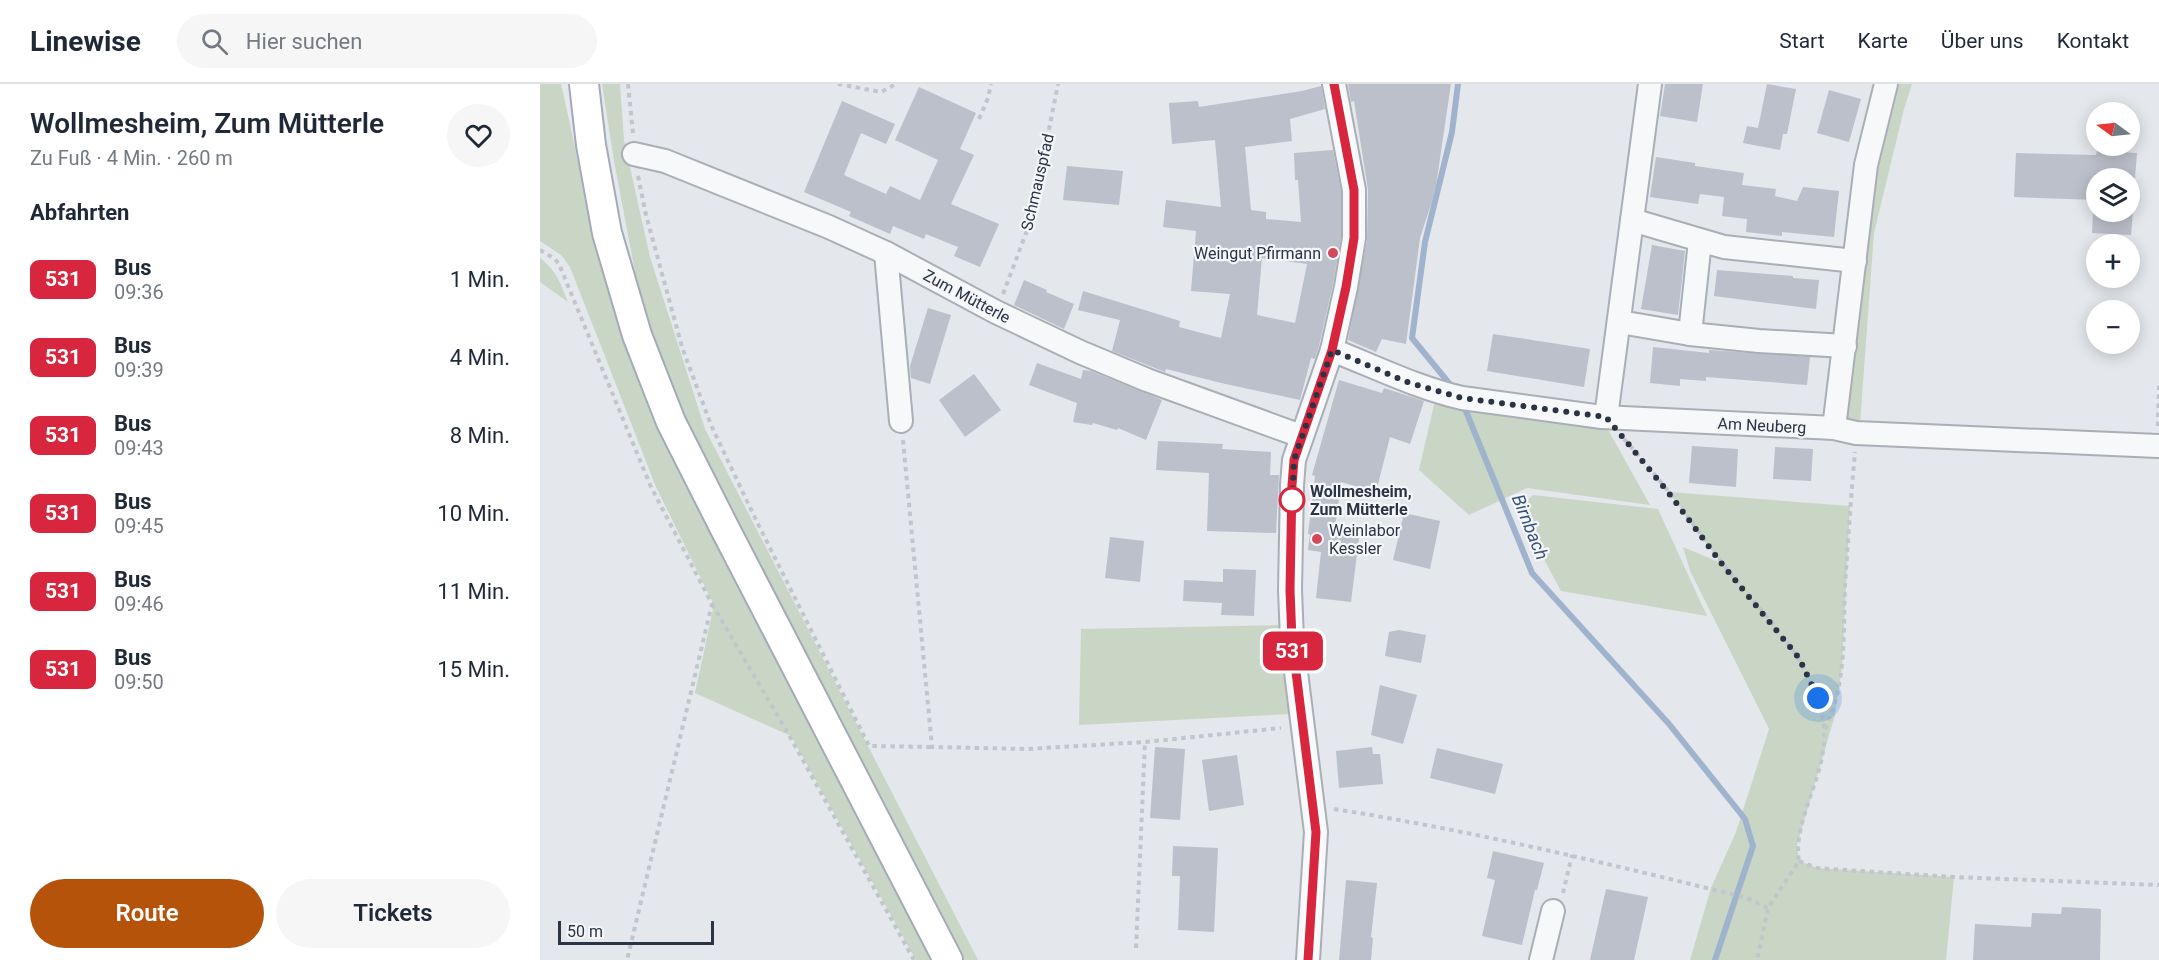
<!DOCTYPE html>
<html lang="de">
<meta charset="utf-8">
<style>
:root{--surface:#fff;--page:#f6f6f7;--text:#1f2937;--muted:#747a83;--line:#e0e1e3;--accent:#b45309}
body{margin:0;font-family:Roboto,sans-serif;background:var(--page);color:var(--text);height:100vh;display:flex;flex-direction:column;font-size:22px;white-space:nowrap}
*{box-sizing:border-box;margin:0}
p{font-size:20px;color:var(--muted)}
.icon{flex:none;width:33px;height:33px;fill:none;stroke:currentColor;stroke-width:2;stroke-linecap:round;stroke-linejoin:round}
.map{position:relative;flex:1;overflow:hidden}
.side{display:flex;flex-direction:column;background:var(--surface);width:540px}
.side>*{flex:none}
.badge{padding:0 12px;border-radius:9px;font-size:21px;line-height:39px}
.needle{width:39px;rotate:285deg}
.buttons{position:absolute;left:1546px;top:18px;display:grid;gap:12px}
.buttons a{display:grid;place-items:center;width:54px;height:54px;border-radius:50%;background:var(--surface);box-shadow:0 3px 15px #0003;font-size:30px}
.scale{position:absolute;left:18px;bottom:15px;width:156px;box-sizing:border-box;padding-left:6px;border:3px solid #2b3445;border-top:0;font-size:16px;line-height:21px;white-space:nowrap;color:#2b3445;-webkit-text-stroke:4px #f4f6f9;paint-order:stroke}
.you{position:absolute;width:30px;height:30px;margin:-15px;border:4px solid #fff;border-radius:50%;background:#1a73e8;box-shadow:0 0 0 9px #1a73e833}
.map>.badge{position:absolute;translate:-50% -50%;box-shadow:0 0 0 3px #fff}
h2{padding:0 30px;font-size:22px;line-height:54px}
.round{display:grid;place-items:center;flex:none;width:63px;height:63px;border-radius:32px;background:var(--page)}
.head{display:flex;align-items:center;justify-content:space-between;height:102px;padding:0 30px}
h1{font-size:28px;font-weight:600;line-height:45px}
.button{display:flex;gap:12px;margin-top:auto;padding:12px 30px}
.button a{flex:1;height:69px;border-radius:36px;background:var(--accent);color:#fff;font-size:24px;font-weight:600;line-height:69px;text-align:center}
.button a+a{background:var(--page);color:var(--text)}
ul{padding:0;list-style:none}
li{display:flex;align-items:center;gap:18px;height:78px;padding:0 30px}
li div{flex:1}
li b{display:block;font-size:22px}
li em{font-style:normal}
li .badge{min-width:66px;font-weight:700;text-align:center}
header{display:flex;align-items:center;gap:36px;box-sizing:border-box;height:84px;padding:0 30px;background:var(--surface);border-bottom:2px solid var(--line)}
header strong{font-size:28px}
nav{display:flex;gap:33px;margin-inline-start:auto;font-size:21px}
.search{width:420px;height:54px;background:var(--page);display:flex;align-items:center;gap:15px;box-sizing:border-box;padding:0 21px;border-radius:33px;color:var(--muted);font-size:22px}
main{display:flex;flex:1;min-height:0}
.map>svg:first-child{display:block}
.green{fill:#c9d6c5}
.lines{fill:none;stroke-linecap:round;stroke-linejoin:round}
.stream{stroke:#9fb4cc;stroke-width:6}
.building{fill:#bbc0ca;fill-rule:evenodd}
.minor-casing{stroke:#a9aeb7;stroke-width:26}
.major-casing{stroke:#a3abb8;stroke-width:32}
.path{stroke:#c2c5cb;stroke-width:4;stroke-dasharray:4.5 4.5;stroke-linecap:butt}
.minor{stroke:#f7f8fa;stroke-width:22}
.major{stroke:#fff;stroke-width:28}
.line-casing{stroke:#fff;stroke-width:14}
.line{stroke:#d7263d;stroke-width:9}
.walk{stroke:#2b3445;stroke-width:6;stroke-dasharray:0 10.8}
.poi-dot{fill:#d1495b;stroke:#f4f6f9;stroke-width:2}
.stop-dot{fill:#fff;stroke:#d7263d;stroke-width:3}
.labels{text-anchor:middle;stroke-width:4.5;stroke-linejoin:round;paint-order:stroke}
.street-label{font-size:16px;fill:#2b3445;stroke:#f4f6f9}
.poi-label{font-size:16px;fill:#2b3445;stroke:#f4f6f9;text-anchor:end}
.stop-label{font-size:16px;font-weight:bold;fill:#2b3445;stroke:#f4f6f9;text-anchor:start}
.water-label{font-size:18px;font-style:italic;fill:#34527a;stroke:#f4f6f9}
</style>
<header>
<strong>Linewise</strong>
<div class="search"><svg class="icon" aria-label="search" viewBox="0 0 24 24"><circle cx="10" cy="10" r="6"/><path d="M15 15l6 6"/></svg>Hier suchen</div>
<nav><a>Start</a><a>Karte</a><a>Über uns</a><a>Kontakt</a></nav>
</header>
<main>
<section class="side">
<div class="head"><div><h1>Wollmesheim, Zum Mütterle</h1><p>Zu Fuß · 4 Min. · 260 m</p></div><a class="round"><svg class="icon" aria-label="heart" viewBox="0 0 24 24"><path d="M12 20l-8-8c-3-5 5-10 8-4 3-6 11-1 8 4z"/></svg></a></div>
<h2>Abfahrten</h2>
<ul>
<li><span class="badge" style="background:#d7263d;color:#fff">531</span><div><b>Bus</b><p>09:36</p></div><em>1 Min.</em></li>
<li><span class="badge" style="background:#d7263d;color:#fff">531</span><div><b>Bus</b><p>09:39</p></div><em>4 Min.</em></li>
<li><span class="badge" style="background:#d7263d;color:#fff">531</span><div><b>Bus</b><p>09:43</p></div><em>8 Min.</em></li>
<li><span class="badge" style="background:#d7263d;color:#fff">531</span><div><b>Bus</b><p>09:45</p></div><em>10 Min.</em></li>
<li><span class="badge" style="background:#d7263d;color:#fff">531</span><div><b>Bus</b><p>09:46</p></div><em>11 Min.</em></li>
<li><span class="badge" style="background:#d7263d;color:#fff">531</span><div><b>Bus</b><p>09:50</p></div><em>15 Min.</em></li>
</ul>
<div class="button"><a>Route</a><a>Tickets</a></div>
</section>
<div class="map">
<svg width="1619" height="876" viewBox="0 0 1619 876">
<rect width="100%" height="100%" fill="#e4e7ec"/>
<g class="green">
<path d="M0,0H21C40,82 53,161 81,241L395,876H376L251,652L155,609L174,521L116,403L30,183L21,171L0,157Z"/>
<path d="M62,0H80L84,56L110,173L165,345L438,876H421L145,338L118,273L100,214L74,77Z"/>
<path d="M1346,0H1372L1364,25L1334,149L1320,340L1316,349L1297,326Z"/>
<path d="M0,174C16,186 21,200 28,218L0,198Z"/>
<path d="M896,312L1061,333L1110,421L987,404L929,431L879,386Z"/>
<path d="M1129,408L1310,422L1302,584L1295,631L1257,761L1259,777L1277,784L1414,793L1406,876H1150L1171,804L1196,748L1229,645L1150,487L1143,463L1181,479Z"/>
<path d="M993,411L1118,425L1167,532L1021,507L977,425Z"/>
<path d="M739,541L751,630L539,641L541,545Z"/>
</g>
<g class="lines">
<g class="stream">
<path d="M913,304L872,254L885,158L912,48L918,0"/>
<path d="M923,320L992,489L1129,640L1205,735L1213,762L1175,876"/>
</g>
</g>
<g class="building">
<path d="M808,0H911L895,108L880,154L866,260L842,255L836,268L808,256L827,156L828,106L814,17L811,18Z"/>
<path d="M1125,0H1163L1157,38L1120,32Z"/>
<path d="M1227,0L1256,5L1247,50H1243L1240,66L1203,59L1207,42L1218,44Z"/>
<path d="M781,2L785,25L750,35L752,57L705,63L711,126L726,128V135L761,138L758,96H755L754,69L793,66L801,107V153L793,200L779,262L775,275L771,274L760,316L681,299L626,285L625,288L572,267L580,236L538,226L543,207L640,237L639,243L681,254L690,210L651,207L656,147L623,143L626,116L681,123L675,56L632,60L629,19L658,17L659,23L762,7ZM722,174L767,180L755,239L717,231Z"/>
<path d="M379,3L436,29L420,65L434,71L411,120L459,140L440,183L414,172L418,163L386,150L384,155L353,142L350,150L309,132L311,128L264,108L302,17L355,40L346,60L321,49L304,91L346,110L350,102L380,116L398,76L355,56Z"/>
<path d="M1289,6L1321,15L1309,58L1277,49Z"/>
<path d="M1557,67L1597,69L1595,94H1557V116L1474,113L1476,69L1556,71Z"/>
<path d="M1116,73L1155,79V82L1204,89L1202,101L1236,105L1235,112L1257,117L1263,103L1299,107L1294,153L1242,148V152L1206,148L1207,135L1182,132L1184,113L1160,110L1158,120L1110,113Z"/>
<path d="M527,82L583,87L579,121L523,116Z"/>
<path d="M1553,128H1593L1591,151L1552,149Z"/>
<path d="M1112,161L1145,167L1138,231L1101,225Z"/>
<path d="M1177,186L1253,192V194L1279,196L1276,225L1174,212Z"/>
<path d="M484,196L507,206L506,208L534,220L524,245L474,221Z"/>
<path d="M388,224L411,231L390,300L371,294L370,282Z"/>
<path d="M953,250L1050,265L1044,303L947,287Z"/>
<path d="M1113,263L1169,269V266L1270,273L1267,301L1166,293V297L1140,295V302L1110,299Z"/>
<path d="M497,279L541,295L543,286L551,287L622,316L606,356L578,344L577,346L553,339L552,341L533,338L537,319L489,301Z"/>
<path d="M434,290L461,326L425,353L399,316Z"/>
<path d="M799,296L842,309L844,304L884,317L870,360L850,353L836,408L801,398L795,444L820,446L811,518L776,514L781,468L768,466L770,450H768L775,392L772,391Z"/>
<path d="M618,357L683,360L682,365L731,368L730,391H739L736,449L667,447L669,389L616,386Z"/>
<path d="M1152,362L1198,365L1196,403L1149,399Z"/>
<path d="M1235,363L1273,365L1271,397L1233,395Z"/>
<path d="M864,429L900,437L890,485L853,476Z"/>
<path d="M570,453L604,457L600,498L565,494Z"/>
<path d="M683,485L716,486L714,532L681,531L682,519L643,517L644,496L683,498Z"/>
<path d="M859,546L886,551L881,579L845,572L849,548Z"/>
<path d="M840,601L877,611L863,660L831,651Z"/>
<path d="M615,663L645,665L640,736L610,734Z"/>
<path d="M832,663L833,670H840L843,700L799,704L796,667Z"/>
<path d="M897,664L963,680L955,710L890,694Z"/>
<path d="M697,671L704,721L669,727L662,676Z"/>
<path d="M633,762L678,764L674,848L638,846L640,792H632Z"/>
<path d="M953,767L1004,779L997,806H995L982,861L942,852L955,796L947,794Z"/>
<path d="M806,796L837,799L831,853L833,854L831,876H799Z"/>
<path d="M1066,805L1108,813L1094,876H1050Z"/>
<path d="M1522,823L1561,825L1560,876H1433L1435,840L1491,843L1492,829L1521,830Z"/>
</g>
<g class="lines">
<defs>
<g id="minor">
<path d="M94,70L125,77L289,143L346,169L456,228L540,268L607,296L761,352"/>
<path d="M1092,136L1184,163L1315,177"/>
<path d="M346,169L361,337"/>
<path d="M1080,238L1150,250L1219,257L1305,262"/>
<path d="M1150,250L1160,157"/>
<path d="M792,266C836,283 875,303 922,314L1062,333L1294,344L1316,349L1618,362"/>
<path d="M1066,333L1110,0"/>
<path d="M1294,344L1326,81L1346,0"/>
<path d="M768,876L776,748L752,556L750,506L752,401L754,376L792,266L806,203L814,154V106L794,0"/>
<path d="M1001,876L1013,827"/>
</g>
<path id="major" d="M44,0L51,61L67,149L97,251L118,305L131,338L183,441L408,876"/>
</defs>
<use href="#minor" class="minor-casing"/>
<use href="#major" class="major-casing"/>
<g class="path">
<path d="M88,0L93,49"/>
<path d="M298,0L341,8L356,0"/>
<path d="M439,35L448,14L451,0"/>
<path d="M98,92L106,131L142,263L171,341L216,436L329,662L392,663"/>
<path d="M0,166L15,175L19,180L111,403L172,520L87,876"/>
<path d="M463,210L491,136L518,0"/>
<path d="M1618,342L1619,300"/>
<path d="M1084,355C1099,372 1114,389 1128,407C1147,431 1164,456 1183,480C1222,530 1277,578 1284,644C1288,690 1252,736 1259,777L1228,824L1217,876"/>
<path d="M363,356L392,663L487,665L605,658L741,644"/>
<path d="M172,520L250,653L374,876"/>
<path d="M1285,645C1307,600 1303,550 1305,501C1308,457 1311,412 1315,368"/>
<path d="M794,725C934,747 1070,780 1207,814L1228,824"/>
<path d="M1259,777L1277,784L1290,785L1414,793L1619,801"/>
<path d="M1023,809L1032,771"/>
<path d="M596,864L605,658"/>
</g>
<use href="#minor" class="minor"/>
<use href="#major" class="major"/>
</g>
<g class="lines">
<defs>
<path id="line" d="M768,876L776,748L752,556L750,506L752,401L754,376L792,266L806,203L814,154V106L794,0"/>
</defs>
<use href="#line" class="line-casing"/>
<use href="#line" class="line"/>
<path class="walk" d="M752,416V421L754,376L792,266L867,298L922,314L1066,333L1128,408L1182,480L1259,574L1278,614"/>
</g>
<g class="poi-dot">
<circle cx="793" cy="169" r="6"/>
<circle cx="777" cy="455" r="6"/>
</g>
<circle class="stop-dot" cx="752" cy="416" r="12"/>
<g class="labels">
<g class="street-label">
<text transform="translate(497 98) rotate(-77)" y="6">Schmauspfad</text>
<text transform="translate(427 212) rotate(28)" y="6">Zum Mütterle</text>
<text transform="translate(1222 341) rotate(3)" y="6">Am Neuberg</text>
</g>
<g class="poi-label">
<text x="781" y="175">Weingut Pfirmann</text>
<text x="789" y="452" text-anchor="start">Weinlabor<tspan x="789" dy="18">Kessler</tspan></text>
</g>
<g class="stop-label">
<text x="770" y="413">Wollmesheim,<tspan x="770" dy="18">Zum Mütterle</tspan></text>
</g>
<g class="water-label">
<text transform="translate(990 443) rotate(68)" y="6">Birnbach</text>
</g>
</g>
</svg>
<div class="buttons">
<a><svg class="needle" viewBox="-14 -14 28 28"><path d="M0-13l5 13h-10z" fill="#e53935"/><path d="M0 13l5-13h-10z" fill="#747a83"/></svg></a>
<a><svg class="icon" aria-label="layers" viewBox="0 0 24 24"><path d="M12 4l9 5-9 5-9-5zM3 14l9 5 9-5"/></svg></a>
<a>+</a>
<a>−</a>
</div>
<div class="scale">50 m</div>
<div class="you" style="left:1278px;top:614px"></div>
<b class="badge" style="left:753px;top:567px;background:#d7263d;color:#fff">531</b>
</div>
</main>
